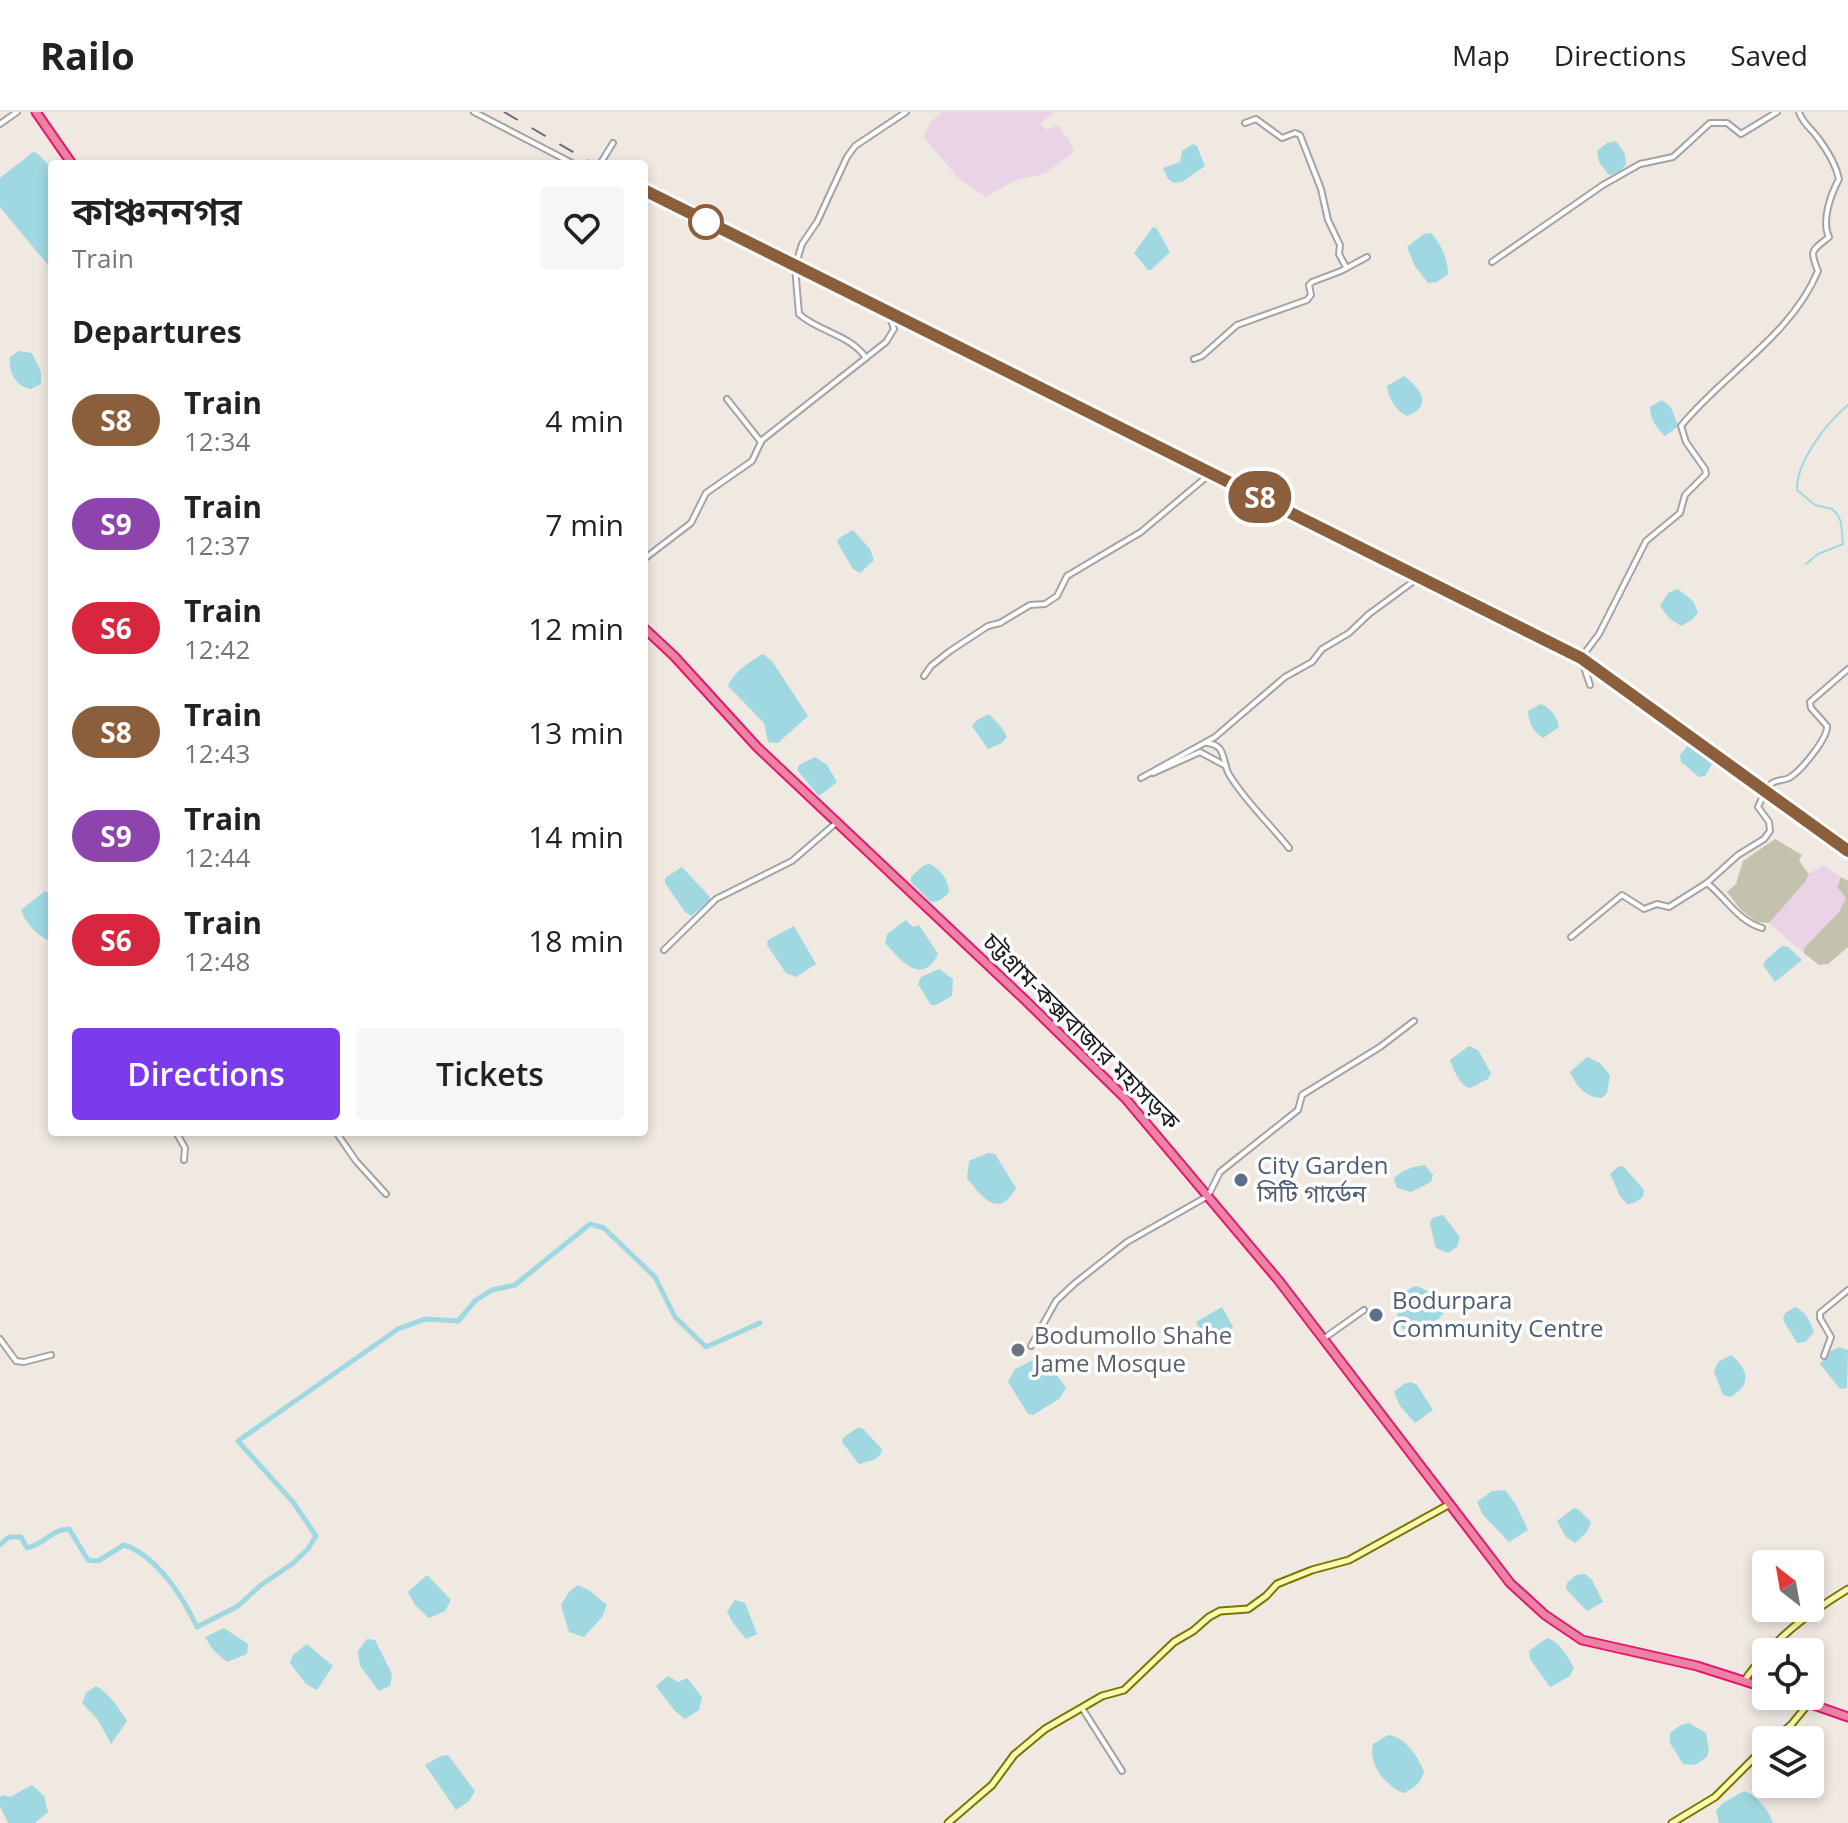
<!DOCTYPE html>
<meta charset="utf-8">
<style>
:root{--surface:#fff;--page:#f6f6f6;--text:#222;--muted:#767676;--line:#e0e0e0;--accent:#7c3aed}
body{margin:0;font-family:"Open Sans","Noto Sans Bengali",sans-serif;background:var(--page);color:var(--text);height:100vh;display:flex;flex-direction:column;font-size:30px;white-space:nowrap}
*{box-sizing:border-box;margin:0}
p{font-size:26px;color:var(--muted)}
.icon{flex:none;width:44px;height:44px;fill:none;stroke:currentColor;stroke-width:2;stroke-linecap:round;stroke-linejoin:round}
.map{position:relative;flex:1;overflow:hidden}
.details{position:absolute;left:48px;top:48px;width:600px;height:976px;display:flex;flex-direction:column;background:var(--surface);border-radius:8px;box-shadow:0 4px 12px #0003}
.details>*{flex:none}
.badge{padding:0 16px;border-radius:26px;font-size:28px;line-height:52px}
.needle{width:52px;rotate:329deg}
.controls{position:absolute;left:1752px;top:1438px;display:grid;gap:16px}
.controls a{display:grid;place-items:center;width:72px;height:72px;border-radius:8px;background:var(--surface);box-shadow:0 4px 12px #0003;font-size:40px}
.map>.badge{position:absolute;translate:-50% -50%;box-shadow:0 0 0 4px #fff}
h2{padding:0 24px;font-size:30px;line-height:72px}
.round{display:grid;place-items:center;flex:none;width:84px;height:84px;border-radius:8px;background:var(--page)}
.headline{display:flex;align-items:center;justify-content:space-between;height:136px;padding:0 24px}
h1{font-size:38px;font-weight:600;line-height:60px}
.primary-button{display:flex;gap:16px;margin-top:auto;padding:16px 24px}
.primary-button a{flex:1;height:92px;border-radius:8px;background:var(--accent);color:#fff;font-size:32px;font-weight:600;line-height:92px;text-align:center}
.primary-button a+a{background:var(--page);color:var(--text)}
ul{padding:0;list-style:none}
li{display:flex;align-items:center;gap:24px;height:104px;padding:0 24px}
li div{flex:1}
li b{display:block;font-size:30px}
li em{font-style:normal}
li .badge{min-width:88px;font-weight:700;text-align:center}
header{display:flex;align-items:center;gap:48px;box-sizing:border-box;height:112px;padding:0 40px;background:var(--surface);border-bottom:2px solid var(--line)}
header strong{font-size:38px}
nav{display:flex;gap:44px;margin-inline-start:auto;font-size:28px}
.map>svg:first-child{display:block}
.industrial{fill:#e9d3e7}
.construction{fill:#c4c2ad}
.water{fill:#9fd8e1}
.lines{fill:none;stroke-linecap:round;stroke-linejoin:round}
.stream{stroke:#9fd8e1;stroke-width:2}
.canal{stroke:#9fd8e1;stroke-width:5}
.street-casing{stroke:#a4a4a4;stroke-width:8}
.secondary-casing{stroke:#787800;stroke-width:9}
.highway-casing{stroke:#e61673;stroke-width:11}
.street{stroke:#fff;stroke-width:4}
.secondary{stroke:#fefab1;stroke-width:5}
.highway{stroke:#ed83a2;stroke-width:7}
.rail{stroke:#6b6b6b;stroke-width:2;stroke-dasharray:16 16;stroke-linecap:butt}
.line-casing{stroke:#fff;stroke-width:18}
.line{stroke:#8b5e3c;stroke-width:12}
.stop-dot{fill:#fff;stroke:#8b5e3c;stroke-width:4}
.service-dot{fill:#5c6f8a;stroke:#fff;stroke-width:3}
.worship-dot{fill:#6b7280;stroke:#fff;stroke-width:3}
.labels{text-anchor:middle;stroke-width:7;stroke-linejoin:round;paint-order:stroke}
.street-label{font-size:24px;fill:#1d1d1d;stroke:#fff}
.service-label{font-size:24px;fill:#4e5e75;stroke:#fff;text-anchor:start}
.worship-label{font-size:24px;fill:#5b616d;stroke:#fff;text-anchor:start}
</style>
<header>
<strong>Railo</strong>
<nav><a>Map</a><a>Directions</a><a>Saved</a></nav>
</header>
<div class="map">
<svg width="1848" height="1711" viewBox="0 0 1848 1711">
<rect width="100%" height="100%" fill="#efe9e2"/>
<g class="industrial">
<path d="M941,0H1054L1040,12L1047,18L1058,13L1069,28L1074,40L1044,62L1016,68L986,85L958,66L923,24L931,10Z"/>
<path d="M1823,753L1841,765L1837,775L1846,786L1839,800L1804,836V841L1769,811L1805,770L1809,762Z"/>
</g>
<g class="construction">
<path d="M1775,727L1802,743L1799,749L1809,762L1805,770L1769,811L1757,810L1741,798L1727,780L1736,772L1743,749Z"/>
<path d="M1841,765L1848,769V835L1828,852L1819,853L1804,841V836L1839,800L1846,786L1837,775Z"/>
</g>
<g class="water">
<path d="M1616,29L1625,42L1626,52L1620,60L1609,63L1599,50L1597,39L1607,31Z"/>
<path d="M1193,32L1197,34L1205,54L1182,70L1174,71L1168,67L1163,56L1180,50L1182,39Z"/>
<path d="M33,40L37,41L52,56V158L0,95V66Z"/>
<path d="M1153,115L1157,117L1170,140L1151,158H1148L1134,141Z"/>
<path d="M1431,121C1441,132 1448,147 1448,162L1437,170L1428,171L1415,154L1407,135L1424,122Z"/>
<path d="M19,239L32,241L41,260V272L31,277C16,275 8,260 10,245Z"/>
<path d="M1404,264C1420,276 1434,294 1407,304C1396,299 1388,286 1387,274Z"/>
<path d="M1662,288L1671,295L1678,314L1665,324C1656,316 1650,307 1650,295Z"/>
<path d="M853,418L870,437L874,448L860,461L853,457L837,430L839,426Z"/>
<path d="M1678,477L1693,489L1698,500L1693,507L1681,514L1669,506L1660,494L1668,481Z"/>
<path d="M763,542L772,549L808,604L778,631L768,630L764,611L728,574C733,561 750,549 763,542Z"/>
<path d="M1541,592C1550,596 1558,605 1559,615L1543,626C1533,619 1529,612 1528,599Z"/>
<path d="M989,602L1003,617L1007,625L1002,631L988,637L972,614L977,608Z"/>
<path d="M1688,633C1699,633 1709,641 1712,652L1705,664L1699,665L1681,650L1680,643Z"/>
<path d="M815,645L827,653L837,670L819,684L797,658L799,653Z"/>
<path d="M930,752C941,758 948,767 949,780C944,786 939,790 931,790L911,770V765L924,753Z"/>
<path d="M682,755L710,785V788L691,804L685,800L665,771V766Z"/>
<path d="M45,779L52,783V829C39,827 25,810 21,798Z"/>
<path d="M906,808L913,815L919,813L938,842C922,875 900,848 885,831L887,822Z"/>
<path d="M794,814L816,852L796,865L786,861L767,833L768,828Z"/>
<path d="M1782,834L1788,835L1802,848L1775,870L1763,853L1766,848Z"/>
<path d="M939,857L953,867L952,884L936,893H931L918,872L921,865Z"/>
<path d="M1469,934L1478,938L1491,961L1488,967L1470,976C1459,973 1454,958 1450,948Z"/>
<path d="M1587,945L1600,951L1610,963L1607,981L1602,986C1585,985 1577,975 1570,960Z"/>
<path d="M988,1041L995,1042L1016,1076C999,1107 982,1086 967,1066L969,1049Z"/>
<path d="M1425,1053L1433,1063L1431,1070L1411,1080L1397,1076L1394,1066C1404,1057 1412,1055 1425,1053Z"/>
<path d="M1619,1054L1624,1055L1644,1078L1643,1085L1634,1091L1627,1092L1620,1084L1610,1062Z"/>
<path d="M1443,1103L1460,1125L1457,1135L1448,1141L1436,1136L1430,1112L1432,1106Z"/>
<path d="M1415,1174C1428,1176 1439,1189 1444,1201L1424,1221L1413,1224L1402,1216L1394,1193L1404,1180Z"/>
<path d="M1222,1195L1233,1215L1228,1221L1207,1232L1196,1210Z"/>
<path d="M1795,1195C1806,1200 1810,1209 1814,1220L1805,1230L1797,1231L1783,1208L1785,1201Z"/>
<path d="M1839,1235L1848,1238L1847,1276L1840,1277L1820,1252L1829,1240Z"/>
<path d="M1731,1243C1749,1258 1752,1273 1730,1285L1723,1283L1714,1259L1718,1250Z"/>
<path d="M1040,1244L1045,1246L1066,1276L1059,1287L1033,1303L1028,1302L1008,1270L1014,1258Z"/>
<path d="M1411,1270L1417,1273L1433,1298L1415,1311L1400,1294L1394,1280L1404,1272Z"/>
<path d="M857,1316H862L882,1337L881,1342L874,1348L859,1352L842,1330L844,1325Z"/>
<path d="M1505,1378L1515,1391L1528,1418L1509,1430L1483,1403L1477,1390L1492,1379Z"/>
<path d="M1574,1396L1578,1397L1591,1410L1587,1420L1575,1431L1566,1425L1557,1409Z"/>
<path d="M1585,1462L1592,1468L1603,1490L1587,1499L1566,1477L1567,1471L1576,1463Z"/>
<path d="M427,1463L451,1488L445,1499L429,1506L415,1493L408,1480Z"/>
<path d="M578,1473L590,1479L607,1493L602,1505L584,1525L569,1520L561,1493L569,1480Z"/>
<path d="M735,1488L745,1491L757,1522L746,1527L733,1511L727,1500Z"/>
<path d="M224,1516L248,1532L247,1542L227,1550L213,1538L205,1525Z"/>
<path d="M1547,1526C1559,1529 1568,1545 1574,1556L1570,1564L1550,1575L1530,1547L1529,1539Z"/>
<path d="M367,1527L375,1528L392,1562L390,1574L379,1579L360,1554L358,1539Z"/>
<path d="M307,1532L333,1554L317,1578L306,1572L290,1551L293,1543Z"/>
<path d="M668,1564L678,1570L687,1566L702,1585L699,1598L685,1607L675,1599L656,1574Z"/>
<path d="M96,1574C111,1583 118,1595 127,1609L111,1632L98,1608L82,1591L86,1581Z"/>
<path d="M1689,1611L1706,1621L1709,1638L1707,1645L1695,1653L1683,1652L1670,1631V1621L1681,1613Z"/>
<path d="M1388,1623C1406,1625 1417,1644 1424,1659C1422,1670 1414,1677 1403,1681C1385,1673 1368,1653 1373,1632Z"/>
<path d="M448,1643L475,1679L469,1689L456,1698L425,1653L441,1644Z"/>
<path d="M32,1673L44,1684L48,1700L35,1711H8L0,1694V1685L3,1683L10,1685Z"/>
<path d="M1744,1679C1756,1682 1769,1699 1773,1711H1719L1716,1699L1723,1691Z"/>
</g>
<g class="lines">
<path class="stream" d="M1806,452L1818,442L1843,432L1841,410L1837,402L1832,397L1815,393L1797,378C1796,350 1827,310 1848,293"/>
<path class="canal" d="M0,1433L9,1425H21L27,1436C43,1433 52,1417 69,1417L88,1448L98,1449L124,1433C156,1443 183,1485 197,1515L238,1494L261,1473L292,1452L308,1437L316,1424L293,1390L238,1329L398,1217L425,1207L458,1209L476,1188L492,1178L515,1173L590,1112L604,1116L655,1165L675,1205L706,1235L760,1211"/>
<defs>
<g id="street">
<path d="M474,0L574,52"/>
<path d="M1245,11L1256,7L1282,26L1295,21L1300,23L1321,77L1328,108L1340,133L1339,142L1346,155"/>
<path d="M0,12L17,0"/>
<path d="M600,52L613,31"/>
<path d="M1492,150L1603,73L1640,52L1673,45L1710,11H1727L1741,22L1777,0"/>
<path d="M866,246C851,223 819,220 799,202L795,155L802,132L817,110L847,45L855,34L906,0"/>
<path d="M1194,247L1202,244L1237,213L1307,188L1311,183L1309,173L1312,170L1341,159L1367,145"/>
<path d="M727,287L761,330"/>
<path d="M644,447L691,411L706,381L752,349L762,328L886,230L894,217L890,206"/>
<path d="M924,564L931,554L950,539L988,514L1000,511L1030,493L1045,492L1057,484L1067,464L1141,420L1204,367L1202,361"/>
<path d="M1590,573L1581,546L1599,522L1646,429L1680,401L1685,383L1706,362L1705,357L1686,330L1681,314C1724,261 1791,224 1818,159C1809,137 1812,139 1829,125C1821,109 1831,82 1839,67C1836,53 1827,38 1818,26C1811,16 1803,12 1799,0"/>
<path d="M1207,631C1228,633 1221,651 1230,664C1246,690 1270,712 1289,736"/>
<path d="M1153,661L1200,640L1226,654"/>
<path d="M1141,666L1215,625L1285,565L1312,550L1322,537L1349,521L1369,502L1418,466"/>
<path d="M1707,771L1738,743L1764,727L1770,719L1769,710L1758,695C1762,687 1764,678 1771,672C1777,667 1783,669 1789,666C1801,659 1828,626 1827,614L1811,596L1810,590L1848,557"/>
<path d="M1571,825L1622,783L1644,797L1657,792L1669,795L1707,771C1726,786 1738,809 1762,816"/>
<path d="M664,838L716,787L792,749L836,711"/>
<path d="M176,1020L185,1036L184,1048"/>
<path d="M336,1020L356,1049L386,1082"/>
<path d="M0,1227L16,1249L24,1250L51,1243"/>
<path d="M1323,1227L1364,1198"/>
<path d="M1031,1234L1056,1189L1074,1172L1127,1130L1208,1084L1220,1060L1298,998L1302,983L1380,935L1414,909"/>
<path d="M1824,1244L1831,1225L1820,1206V1201L1848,1178"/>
<path d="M1082,1596L1122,1659"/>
</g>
<g id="secondary">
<path d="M1744,1569C1774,1527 1804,1504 1848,1477"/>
<path d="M1773,1628L1791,1613L1809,1591"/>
<path d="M948,1711L992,1673L1014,1643L1045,1617L1102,1584L1124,1578L1174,1530L1193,1519L1209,1505L1220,1499L1248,1497L1266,1484L1277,1472L1312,1458L1349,1448L1450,1392"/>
<path d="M1672,1711L1715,1685L1766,1634"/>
</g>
<g id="highway">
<path d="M36,0L72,52"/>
<path d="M644,516L674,544L757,635L1025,888L1125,986L1279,1169L1510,1471L1545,1503L1582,1528L1697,1554L1766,1576"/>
<path d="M1788,1584L1848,1605"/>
</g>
</defs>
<use href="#street" class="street-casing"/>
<use href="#secondary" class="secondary-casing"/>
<use href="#highway" class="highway-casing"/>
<use href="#street" class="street"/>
<use href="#secondary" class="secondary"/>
<use href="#highway" class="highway"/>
<g class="rail">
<path d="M504,0L594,52"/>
<path d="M644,78L1581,546L1848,739"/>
</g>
</g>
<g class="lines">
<defs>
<path id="line" d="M644,78L1581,546L1848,739"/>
</defs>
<use href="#line" class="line-casing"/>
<use href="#line" class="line"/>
</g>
<circle class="stop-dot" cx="706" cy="110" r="16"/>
<g class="service-dot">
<circle cx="1241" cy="1068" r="8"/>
<circle cx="1376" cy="1203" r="8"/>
</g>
<circle class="worship-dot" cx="1018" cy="1238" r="8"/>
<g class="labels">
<g class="street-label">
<text transform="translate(1081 920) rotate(45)" y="8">চট্টগ্রাম-কক্সবাজার মহাসড়ক</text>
</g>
<g class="service-label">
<text x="1257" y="1062">City Garden<tspan x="1257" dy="28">সিটি গার্ডেন</tspan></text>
<text x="1392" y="1197">Bodurpara<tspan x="1392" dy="28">Community Centre</tspan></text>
</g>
<g class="worship-label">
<text x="1034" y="1232">Bodumollo Shahe<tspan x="1034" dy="28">Jame Mosque</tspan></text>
</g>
</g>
</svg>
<div class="controls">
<a><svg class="needle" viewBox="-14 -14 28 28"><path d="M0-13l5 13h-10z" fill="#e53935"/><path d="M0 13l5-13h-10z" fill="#767676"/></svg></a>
<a><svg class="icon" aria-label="locate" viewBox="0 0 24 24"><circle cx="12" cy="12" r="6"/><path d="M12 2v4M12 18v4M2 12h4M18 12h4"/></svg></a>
<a><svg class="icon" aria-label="layers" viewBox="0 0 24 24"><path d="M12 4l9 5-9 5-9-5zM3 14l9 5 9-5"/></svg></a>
</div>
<b class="badge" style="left:1260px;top:385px;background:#8b5e3c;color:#fff">S8</b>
<section class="details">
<div class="headline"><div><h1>কাঞ্চননগর</h1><p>Train</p></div><a class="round"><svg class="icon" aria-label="heart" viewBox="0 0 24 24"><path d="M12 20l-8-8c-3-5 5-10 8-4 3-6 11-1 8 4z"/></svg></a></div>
<h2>Departures</h2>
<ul>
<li><span class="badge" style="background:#8b5e3c;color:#fff">S8</span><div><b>Train</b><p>12:34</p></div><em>4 min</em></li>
<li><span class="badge" style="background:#8e44ad;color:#fff">S9</span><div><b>Train</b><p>12:37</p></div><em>7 min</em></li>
<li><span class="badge" style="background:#d7263d;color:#fff">S6</span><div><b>Train</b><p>12:42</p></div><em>12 min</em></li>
<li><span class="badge" style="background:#8b5e3c;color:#fff">S8</span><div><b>Train</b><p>12:43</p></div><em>13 min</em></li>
<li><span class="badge" style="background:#8e44ad;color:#fff">S9</span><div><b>Train</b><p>12:44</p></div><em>14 min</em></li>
<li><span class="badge" style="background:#d7263d;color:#fff">S6</span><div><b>Train</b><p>12:48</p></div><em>18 min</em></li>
</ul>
<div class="primary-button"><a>Directions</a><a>Tickets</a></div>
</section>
</div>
